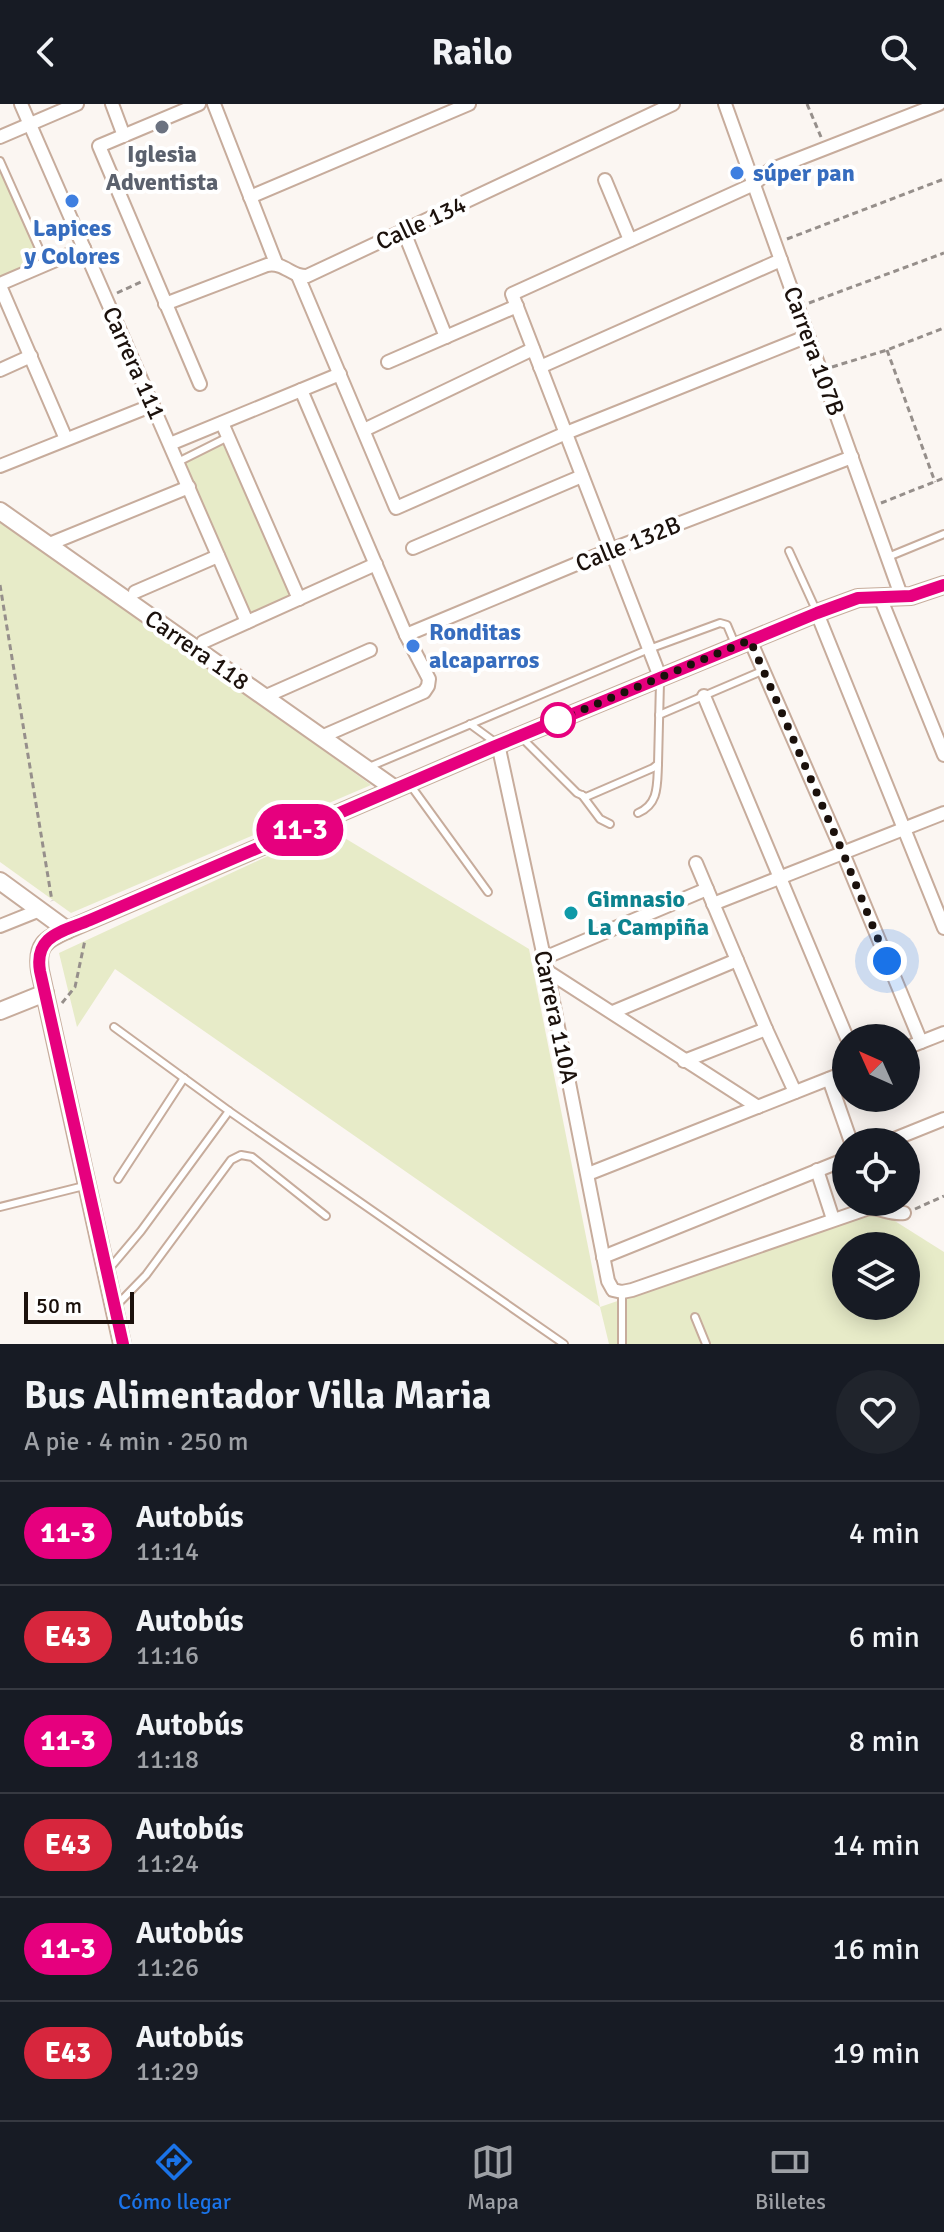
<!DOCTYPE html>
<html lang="es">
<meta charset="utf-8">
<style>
:root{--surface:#171b24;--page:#20242c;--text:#f1f3f6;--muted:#9ea1a6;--line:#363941;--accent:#1a73e8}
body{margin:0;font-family:Signika,sans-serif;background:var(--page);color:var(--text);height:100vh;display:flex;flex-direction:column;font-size:30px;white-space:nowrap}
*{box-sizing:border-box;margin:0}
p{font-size:26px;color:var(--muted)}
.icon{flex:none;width:44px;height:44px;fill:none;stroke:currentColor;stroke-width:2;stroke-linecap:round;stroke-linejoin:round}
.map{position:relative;height:1240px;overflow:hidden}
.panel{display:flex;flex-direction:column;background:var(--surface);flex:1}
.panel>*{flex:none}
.badge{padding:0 16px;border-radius:26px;font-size:28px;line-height:52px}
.needle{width:52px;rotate:315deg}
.buttons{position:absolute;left:832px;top:920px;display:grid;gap:16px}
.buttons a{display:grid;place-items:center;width:88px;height:88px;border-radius:50%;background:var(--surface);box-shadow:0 4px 20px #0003;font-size:40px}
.scale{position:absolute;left:24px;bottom:20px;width:110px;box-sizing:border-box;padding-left:8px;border:4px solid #1b110c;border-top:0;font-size:22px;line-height:28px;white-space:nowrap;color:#1b110c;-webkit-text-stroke:6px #fff;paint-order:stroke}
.you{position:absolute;width:40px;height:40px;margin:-20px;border:6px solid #fff;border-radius:50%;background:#1a73e8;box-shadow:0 0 0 12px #1a73e833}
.map>.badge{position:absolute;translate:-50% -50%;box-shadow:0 0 0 4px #fff}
.round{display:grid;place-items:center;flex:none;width:84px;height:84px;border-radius:42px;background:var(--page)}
.overview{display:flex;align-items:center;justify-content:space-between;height:136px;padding:0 24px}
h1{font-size:38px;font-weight:800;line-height:60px}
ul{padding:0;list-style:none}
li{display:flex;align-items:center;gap:24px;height:104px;padding:0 24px;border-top:2px solid var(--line)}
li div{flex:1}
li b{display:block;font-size:30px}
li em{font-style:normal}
li .badge{min-width:88px;font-weight:700;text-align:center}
header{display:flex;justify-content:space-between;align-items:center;height:104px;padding:0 24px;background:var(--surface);font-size:36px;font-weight:800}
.tabs{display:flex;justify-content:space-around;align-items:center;height:112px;border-top:2px solid var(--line);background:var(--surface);font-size:22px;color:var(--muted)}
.tabs a{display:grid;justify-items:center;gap:4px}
.tabs .on{color:var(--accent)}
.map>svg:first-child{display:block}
.green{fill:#e7ebc8;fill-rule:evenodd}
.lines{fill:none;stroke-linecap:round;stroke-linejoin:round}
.lane-casing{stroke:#c7ac9c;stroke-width:10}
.street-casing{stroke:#c7ac9c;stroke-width:16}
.secondary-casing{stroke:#c7ac9c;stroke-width:20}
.path{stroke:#968f8b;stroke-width:3;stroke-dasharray:6 4;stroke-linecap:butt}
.lane{stroke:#fff;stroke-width:6}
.street{stroke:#fff;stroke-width:12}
.secondary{stroke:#fff;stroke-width:16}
.line-casing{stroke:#fff;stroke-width:18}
.line{stroke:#e6007e;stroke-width:12}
.walk{stroke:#1b110c;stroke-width:8;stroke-dasharray:0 14.4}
.worship-dot{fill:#6b7280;stroke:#fff;stroke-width:3}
.shop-dot{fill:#3f7fe0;stroke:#fff;stroke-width:3}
.stop-dot{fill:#fff;stroke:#e6007e;stroke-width:4}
.culture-dot{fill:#0f9aa8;stroke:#fff;stroke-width:3}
.labels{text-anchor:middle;stroke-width:8;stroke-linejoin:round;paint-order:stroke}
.worship-label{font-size:24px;font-weight:bold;fill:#5b616d;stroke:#fff}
.shop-label{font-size:24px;font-weight:bold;fill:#366cbe;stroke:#fff;text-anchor:start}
.street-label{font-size:24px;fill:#1b110c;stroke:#fff}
.culture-label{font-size:24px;font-weight:bold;fill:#0d838f;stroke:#fff;text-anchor:start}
</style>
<header><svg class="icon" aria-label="back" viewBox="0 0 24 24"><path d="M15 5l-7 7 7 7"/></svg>Railo<svg class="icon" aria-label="search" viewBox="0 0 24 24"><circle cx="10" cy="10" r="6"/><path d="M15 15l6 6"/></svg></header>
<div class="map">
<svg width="944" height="1240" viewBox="0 0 944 1240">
<rect width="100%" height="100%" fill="#fbf6f2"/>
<g class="green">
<path d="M0,57L46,160L0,180Z"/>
<path d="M222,332L291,492L249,510L180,351Z"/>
<path d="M0,415L254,595L371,681L71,809L0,758Z"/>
<path d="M328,724L529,845L600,1203L879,1107L944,1148V1240H609L600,1203L115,865L77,923L59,849ZM846,1142H906V1202H846Z"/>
</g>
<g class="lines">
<defs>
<g id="lane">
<path d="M0,57L46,160"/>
<path d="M178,358L228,333"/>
<path d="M789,447L816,506"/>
<path d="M888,453L944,430"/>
<path d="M659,611L762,567"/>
<path d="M470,620L496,639"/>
<path d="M522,634L577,689L586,693L653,664L658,660L660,578"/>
<path d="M369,663L649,545L720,519L727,521L735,540"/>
<path d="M411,682L488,788"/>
<path d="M582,691L600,715L610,720"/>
<path d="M638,709C659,700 657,681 658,661"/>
<path d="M114,923L229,1007L564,1240"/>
<path d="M118,1075L184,974"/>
<path d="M0,1103L84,1082"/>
<path d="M109,1165L141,1127L229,1007"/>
<path d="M622,1188V1240"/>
<path d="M115,1203L146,1171L231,1056L241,1051L252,1053L326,1112"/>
<path d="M695,1213L706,1240"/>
</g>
<g id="street">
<path d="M21,0L247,518"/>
<path d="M112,0L124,32"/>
<path d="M199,0L99,42L200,280"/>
<path d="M214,0L276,159"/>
<path d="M725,0L902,494"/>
<path d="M0,33L77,0"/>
<path d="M605,76L630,136"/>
<path d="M250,93L469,0"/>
<path d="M404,128L446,233"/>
<path d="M298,172L396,404L566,329L808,232"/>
<path d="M0,180L84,144"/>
<path d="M0,182L66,335"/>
<path d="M165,200L267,161C285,158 291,173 307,172L673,0"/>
<path d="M388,258L517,202"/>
<path d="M540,263L781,156"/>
<path d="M0,266L31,252"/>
<path d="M301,286L406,531L429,575L428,582L424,588L321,633"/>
<path d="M222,319L299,495"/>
<path d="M364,326L533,245"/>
<path d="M170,340L340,270"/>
<path d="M0,362L153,301"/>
<path d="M47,441L189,383"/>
<path d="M413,444L582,372"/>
<path d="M135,488L218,452"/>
<path d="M880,493L944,651"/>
<path d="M817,509L944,824"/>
<path d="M406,531L610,446L852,353"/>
<path d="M750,536L843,749L921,938"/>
<path d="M203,538L376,460"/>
<path d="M660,573L512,190L754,80L770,66L939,0"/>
<path d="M704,592L847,934"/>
<path d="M264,593L370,546"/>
<path d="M498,640L547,867L608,1177L613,1186L622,1188L632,1186L869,1104C881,1104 892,1111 904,1109"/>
<path d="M696,759L766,925L795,988"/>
<path d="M713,800L944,709"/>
<path d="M0,822L40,806"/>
<path d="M544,854L707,785"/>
<path d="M547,867L758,1003"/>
<path d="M613,908L737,856"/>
<path d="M906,944L944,929"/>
<path d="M684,957L766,925"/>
<path d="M829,975L851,1038"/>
<path d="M887,1038L944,1015"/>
<path d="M817,1066L833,1115"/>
<path d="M588,1070L846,968"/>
<path d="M603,1153L846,1055"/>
</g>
<g id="secondary">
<path d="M0,407L395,685"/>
<path d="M0,777L67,826"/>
<path d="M0,907L45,889"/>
<path d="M122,1240L40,867C36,841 45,836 67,826L493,643L817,509L858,494L911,492L944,481"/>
</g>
</defs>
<use href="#lane" class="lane-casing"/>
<use href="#street" class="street-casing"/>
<use href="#secondary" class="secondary-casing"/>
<g class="path">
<path d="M807,0L821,33"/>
<path d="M787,135L944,75"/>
<path d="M117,189L143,177"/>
<path d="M809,199L944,149"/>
<path d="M887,246L935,378"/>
<path d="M832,263L887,246L944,224"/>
<path d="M881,399L944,374"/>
<path d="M0,481L52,797"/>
<path d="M62,899L75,883L85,836"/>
<path d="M915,1105L944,1092"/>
</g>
<use href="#lane" class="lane"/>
<use href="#street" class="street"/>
<use href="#secondary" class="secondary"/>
</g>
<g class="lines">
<defs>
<path id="line" d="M123,1240L40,867C34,831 62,828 90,816L493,643L817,509L858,494L911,492L944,481"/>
</defs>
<use href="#line" class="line-casing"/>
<use href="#line" class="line"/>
<path class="walk" d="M558,616L750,536L843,749L887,857"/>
</g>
<circle class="worship-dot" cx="162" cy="23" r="8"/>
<g class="shop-dot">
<circle cx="737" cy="69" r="8"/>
<circle cx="72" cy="97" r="8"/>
<circle cx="413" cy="542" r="8"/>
</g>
<circle class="stop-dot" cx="558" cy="616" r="16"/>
<circle class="culture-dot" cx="571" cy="809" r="8"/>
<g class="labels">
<g class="worship-label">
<text x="162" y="58">Iglesia<tspan x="162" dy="28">Adventista</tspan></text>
</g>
<g class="shop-label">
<text x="753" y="77">súper pan</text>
<text x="72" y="132" text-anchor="middle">Lapices<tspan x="72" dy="28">y Colores</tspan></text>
<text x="429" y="536">Ronditas<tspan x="429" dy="28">alcaparros</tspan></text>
</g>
<g class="street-label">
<text transform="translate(421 119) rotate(-25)" y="8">Calle 134</text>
<text transform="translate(814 247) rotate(70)" y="8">Carrera 107B</text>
<text transform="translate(134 259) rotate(66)" y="8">Carrera 111</text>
<text transform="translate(628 440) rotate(-22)" y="8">Calle 132B</text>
<text transform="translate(197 546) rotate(35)" y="8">Carrera 118</text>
<text transform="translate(556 913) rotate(78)" y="8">Carrera 110A</text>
</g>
<g class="culture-label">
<text x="587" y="803">Gimnasio<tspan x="587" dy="28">La Campiña</tspan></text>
</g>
</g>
</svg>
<div class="buttons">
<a><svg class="needle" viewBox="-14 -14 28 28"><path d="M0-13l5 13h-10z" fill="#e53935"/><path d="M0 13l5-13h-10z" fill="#9ea1a6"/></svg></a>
<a><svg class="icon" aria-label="locate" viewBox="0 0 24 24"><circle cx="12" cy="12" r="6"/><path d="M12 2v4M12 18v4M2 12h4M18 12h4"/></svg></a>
<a><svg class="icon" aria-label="layers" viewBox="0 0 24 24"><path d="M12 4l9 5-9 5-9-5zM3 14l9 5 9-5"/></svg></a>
</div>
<div class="scale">50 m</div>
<div class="you" style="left:887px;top:857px"></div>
<b class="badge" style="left:300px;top:726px;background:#e6007e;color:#fff">11-3</b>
</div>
<section class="panel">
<div class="overview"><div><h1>Bus Alimentador Villa Maria</h1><p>A pie · 4 min · 250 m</p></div><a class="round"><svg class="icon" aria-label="heart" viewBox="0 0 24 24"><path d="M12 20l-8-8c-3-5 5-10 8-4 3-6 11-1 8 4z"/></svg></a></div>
<ul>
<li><span class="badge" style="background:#e6007e;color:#fff">11-3</span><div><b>Autobús</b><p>11:14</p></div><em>4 min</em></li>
<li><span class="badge" style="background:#d7263d;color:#fff">E43</span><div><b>Autobús</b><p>11:16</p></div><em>6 min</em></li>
<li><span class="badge" style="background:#e6007e;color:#fff">11-3</span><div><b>Autobús</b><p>11:18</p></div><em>8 min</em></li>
<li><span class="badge" style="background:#d7263d;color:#fff">E43</span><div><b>Autobús</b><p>11:24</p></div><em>14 min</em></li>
<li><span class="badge" style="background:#e6007e;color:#fff">11-3</span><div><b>Autobús</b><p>11:26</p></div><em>16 min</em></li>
<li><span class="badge" style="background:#d7263d;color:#fff">E43</span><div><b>Autobús</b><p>11:29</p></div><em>19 min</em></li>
</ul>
</section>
<nav class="tabs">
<a class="on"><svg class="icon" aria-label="directions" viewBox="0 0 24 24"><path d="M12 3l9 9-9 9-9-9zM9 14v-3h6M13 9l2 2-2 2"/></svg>Cómo llegar</a>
<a><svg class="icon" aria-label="map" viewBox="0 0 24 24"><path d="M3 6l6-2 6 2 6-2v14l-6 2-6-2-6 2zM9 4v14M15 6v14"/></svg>Mapa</a>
<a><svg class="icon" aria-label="tickets" viewBox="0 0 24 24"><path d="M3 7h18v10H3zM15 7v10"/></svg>Billetes</a>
</nav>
